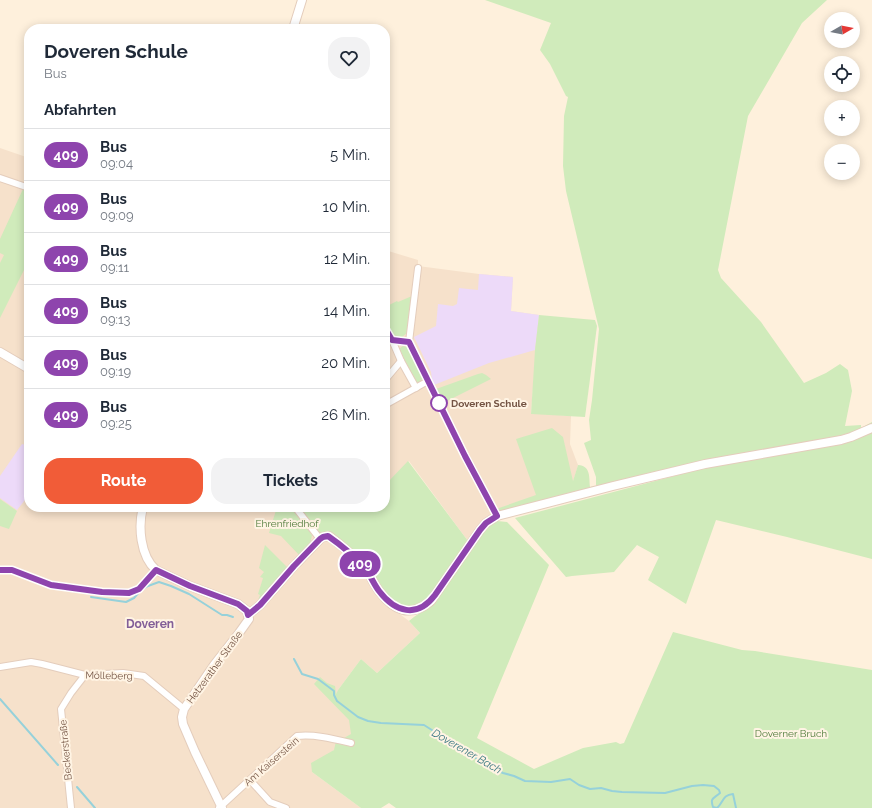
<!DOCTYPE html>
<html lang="de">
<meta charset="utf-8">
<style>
:root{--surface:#fff;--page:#f2f2f3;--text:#1f2937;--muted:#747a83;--line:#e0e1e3;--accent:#f15c38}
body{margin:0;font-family:Raleway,sans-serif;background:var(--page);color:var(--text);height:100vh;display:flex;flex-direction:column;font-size:15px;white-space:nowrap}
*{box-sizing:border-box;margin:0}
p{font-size:13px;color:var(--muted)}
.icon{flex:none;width:22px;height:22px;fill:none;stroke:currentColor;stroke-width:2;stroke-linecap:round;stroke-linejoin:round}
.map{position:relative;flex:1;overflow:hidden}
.details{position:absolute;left:24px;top:24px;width:366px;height:488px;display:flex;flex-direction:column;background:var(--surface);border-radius:16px;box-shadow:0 2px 10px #0003}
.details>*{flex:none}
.badge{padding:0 8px;border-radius:13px;font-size:14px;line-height:26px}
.needle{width:26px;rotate:81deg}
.buttons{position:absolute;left:824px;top:12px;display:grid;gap:8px}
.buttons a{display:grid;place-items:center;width:36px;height:36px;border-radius:50%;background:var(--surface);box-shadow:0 2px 10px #0003;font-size:20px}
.map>.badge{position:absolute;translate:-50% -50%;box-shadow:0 0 0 2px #fff}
h2{padding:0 20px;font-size:15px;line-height:36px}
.round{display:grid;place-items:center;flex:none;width:42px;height:42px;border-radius:16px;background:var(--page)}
.headline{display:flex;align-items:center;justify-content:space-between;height:68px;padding:0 20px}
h1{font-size:19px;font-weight:700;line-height:30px}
.cta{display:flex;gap:8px;margin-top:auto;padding:8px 20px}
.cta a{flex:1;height:46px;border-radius:16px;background:var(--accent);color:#fff;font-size:16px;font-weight:700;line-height:46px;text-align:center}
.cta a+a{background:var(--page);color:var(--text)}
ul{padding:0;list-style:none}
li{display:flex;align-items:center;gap:12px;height:52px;padding:0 20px;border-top:1px solid var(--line)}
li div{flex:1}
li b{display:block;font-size:15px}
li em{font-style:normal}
li .badge{min-width:44px;font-weight:700;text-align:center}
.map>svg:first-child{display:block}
.residential{fill:#f6e1cb}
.education{fill:#eddaf9}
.green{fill:#d0ebbb}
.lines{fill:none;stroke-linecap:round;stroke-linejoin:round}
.stream{stroke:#96d1da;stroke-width:2}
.minor-casing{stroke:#e4cdbc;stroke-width:8}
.tertiary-casing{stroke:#e4cdbc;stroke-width:10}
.minor{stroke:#fff;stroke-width:6}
.tertiary{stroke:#fff;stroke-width:8}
.line-casing{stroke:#fff;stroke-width:9}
.line{stroke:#8e44ad;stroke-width:6}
.stop-dot{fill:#fff;stroke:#8e44ad;stroke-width:2}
.labels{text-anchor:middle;stroke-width:4;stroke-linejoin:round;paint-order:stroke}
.stop-label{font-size:10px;font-weight:bold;fill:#745444;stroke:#fff4e4;text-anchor:start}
.park-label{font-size:10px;fill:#507b3b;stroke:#fff4e4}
.street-label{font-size:10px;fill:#745444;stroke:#fff4e4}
.water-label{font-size:11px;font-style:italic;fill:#3a7883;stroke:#fff4e4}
.quarter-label{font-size:12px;font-weight:bold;fill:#835f98;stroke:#fff4e4}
</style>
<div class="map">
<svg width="872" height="808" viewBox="0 0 872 808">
<rect width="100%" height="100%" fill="#fef0dc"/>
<g class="residential">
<path d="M0,148L29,158V507H303L298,515L312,535L330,539L362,567L389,606L409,621L420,633L377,673L361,659L338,690L336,695L357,713L350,743L334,750L312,772L361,808H0Z"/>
<path d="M385,250L418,260V266L479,274L513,277L511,311L539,315L531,413L571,416L570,444L578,465L573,482L497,512L468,541L409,461L385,485Z"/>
</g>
<g class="education">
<path d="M479,274L513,277L511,311L539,315L535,350L489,363L434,385L432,380L431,372L414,337L436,326L438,304L453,306L457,304L459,288L478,290Z"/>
<path d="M22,444L29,446V495L17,510L0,498V476Z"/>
</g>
<g class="green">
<path d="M485,0H827L802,23L748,116L718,270L721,278L761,322L804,383L826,373L840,364L848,370L852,391L845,426L861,425V428L872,422V425L861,430L840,437L497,512L499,508L536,495L516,439L552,428L563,437L573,481L578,465C591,466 589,477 590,487L596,486V477L584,443L591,440L589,420L592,400L599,329L566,191L563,166L564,116L568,97L566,96L550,64L540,50L551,23Z"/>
<path d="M23,189L29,191V260L0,318V263L4,255L0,253V239Z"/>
<path d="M412,296L408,332L402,337H399L394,335L385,323V307L397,301L398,302Z"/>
<path d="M539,315L595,320L597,326L585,417L531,414L535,350Z"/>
<path d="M403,346L407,347L422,376V379L420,382H416L415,381L400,352V348Z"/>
<path d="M482,373L486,375L491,379L443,403L436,389L478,374Z"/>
<path d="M872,432V559L787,537L716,520L686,604L648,580L659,557L637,545L614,572L572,576L566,577L515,518L708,467Z"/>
<path d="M408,461L468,541L428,600L419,606L407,608L396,604L383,592L344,543L319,535L301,510L303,507H353L359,512L364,507H385V485Z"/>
<path d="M0,499L17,511L9,529L0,526Z"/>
<path d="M277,507H290L298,515L312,535L310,545L300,556L281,536L269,533Z"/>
<path d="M497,521L507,522L549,565L477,738L534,769L583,748L616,742L620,744L624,743L673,632L742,650L755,651L872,670V808H396L389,803L381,808H361L312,772L311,763L334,750L336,741H350L344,738L351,734L349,720L314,684L320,677L327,683L335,686L336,694L338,690L361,659L377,673L420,633L409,621C416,615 423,611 430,606L488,525Z"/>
<path d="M265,545L287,567L277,580L258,600L260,595L258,594L263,578L260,577L264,572L259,568Z"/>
</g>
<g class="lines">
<g class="stream">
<path d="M91,597L126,602L134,598L140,591L148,586L159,582L171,586L189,594L222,615H227L233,617"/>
<path d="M294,659L302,674L318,679L334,691V695L337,701L358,717L368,721L381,723L424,725L490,767L503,773L514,776L525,781L551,782L570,779L579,785L590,789L601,788L612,791L622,792L665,793L692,786L703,785L714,786L719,790L720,793C713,799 710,798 713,807L717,808C724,802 722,795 733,794L736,808"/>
<path d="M0,699L58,765"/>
<path d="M77,787L95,808"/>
</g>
<defs>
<g id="minor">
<path d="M0,178L29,188"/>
<path d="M385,328L392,340L401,361L416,388"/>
<path d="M392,340L409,342"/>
<path d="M409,342L465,455L497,516"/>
<path d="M409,342L418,268"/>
<path d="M385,380L401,361"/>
<path d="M385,405L428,381"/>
<path d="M295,507L320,539"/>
<path d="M0,570H12L51,585L102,592L129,593L139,589L156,570"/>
<path d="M0,667L31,662L42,664L85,675L123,673L144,676L184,709"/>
<path d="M250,780L270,802L286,808"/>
<path d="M71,808L61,709L71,693L85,675"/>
<path d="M219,808L297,736C315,734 334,739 351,743"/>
</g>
<g id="tertiary">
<path d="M293,29L302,0"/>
<path d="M0,352L29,369"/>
<path d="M143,507C138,526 140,556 156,570L190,586L238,604L247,611L248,615"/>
<path d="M297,563L320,539L323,537L329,536C341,545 353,555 364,567C370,574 373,583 379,591C394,611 410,618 431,601L480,530L486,523L497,516L613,486L705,464L841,440L851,437L872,428"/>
<path d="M248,615L260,605L294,566"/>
<path d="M222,808L195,752L183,724L182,717L184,709L214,665L239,633L249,619L248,615"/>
</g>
</defs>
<use href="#minor" class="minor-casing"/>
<use href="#tertiary" class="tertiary-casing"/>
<use href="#minor" class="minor"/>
<use href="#tertiary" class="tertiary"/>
</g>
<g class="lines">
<defs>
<path id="line" d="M0,570H12L51,585L102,592L129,593L139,589L156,570L190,586L238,604L247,611L248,615L260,605L294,566L320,539L323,537L328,536C341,545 353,555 364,567C370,574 373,583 379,591C395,612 417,619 435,595L480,530L486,523L497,516L465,456L409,342L392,340L385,328"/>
</defs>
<use href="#line" class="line-casing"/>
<use href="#line" class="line"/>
</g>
<circle class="stop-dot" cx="439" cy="403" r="8"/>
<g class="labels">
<g class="stop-label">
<text x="451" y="407">Doveren Schule</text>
</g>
<g class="park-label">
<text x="287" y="527">Ehrenfriedhof</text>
<text x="791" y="737">Doverner Bruch</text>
</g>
<g class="street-label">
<text transform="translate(214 667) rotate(-54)" y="4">Hetzerather Straße</text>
<text transform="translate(109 675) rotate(1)" y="4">Mölleberg</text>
<text transform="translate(65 750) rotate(-95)" y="4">Beckerstraße</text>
<text transform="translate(271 761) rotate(-41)" y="4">Am Kaiserstein</text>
</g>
<g class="water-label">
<text transform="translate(467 751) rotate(30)" y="4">Doverener Bach</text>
</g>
<g class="quarter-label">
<text x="150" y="628">Doveren</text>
</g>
</g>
</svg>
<div class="buttons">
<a><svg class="needle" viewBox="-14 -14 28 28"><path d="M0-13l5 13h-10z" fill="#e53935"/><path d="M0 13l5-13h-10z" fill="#747a83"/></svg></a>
<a><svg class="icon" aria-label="locate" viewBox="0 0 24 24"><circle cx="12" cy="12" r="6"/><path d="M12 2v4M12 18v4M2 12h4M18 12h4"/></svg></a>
<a>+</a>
<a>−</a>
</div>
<b class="badge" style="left:360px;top:564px;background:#8e44ad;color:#fff">409</b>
<section class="details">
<div class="headline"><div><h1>Doveren Schule</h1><p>Bus</p></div><a class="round"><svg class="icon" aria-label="heart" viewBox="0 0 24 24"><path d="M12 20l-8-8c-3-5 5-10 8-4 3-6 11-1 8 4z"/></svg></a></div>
<h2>Abfahrten</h2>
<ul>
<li><span class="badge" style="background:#8e44ad;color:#fff">409</span><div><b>Bus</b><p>09:04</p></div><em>5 Min.</em></li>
<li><span class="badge" style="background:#8e44ad;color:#fff">409</span><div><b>Bus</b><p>09:09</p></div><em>10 Min.</em></li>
<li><span class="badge" style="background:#8e44ad;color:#fff">409</span><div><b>Bus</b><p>09:11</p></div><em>12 Min.</em></li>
<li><span class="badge" style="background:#8e44ad;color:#fff">409</span><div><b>Bus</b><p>09:13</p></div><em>14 Min.</em></li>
<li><span class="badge" style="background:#8e44ad;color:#fff">409</span><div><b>Bus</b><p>09:19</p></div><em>20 Min.</em></li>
<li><span class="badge" style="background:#8e44ad;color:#fff">409</span><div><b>Bus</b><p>09:25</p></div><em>26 Min.</em></li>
</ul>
<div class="cta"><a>Route</a><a>Tickets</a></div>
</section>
</div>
